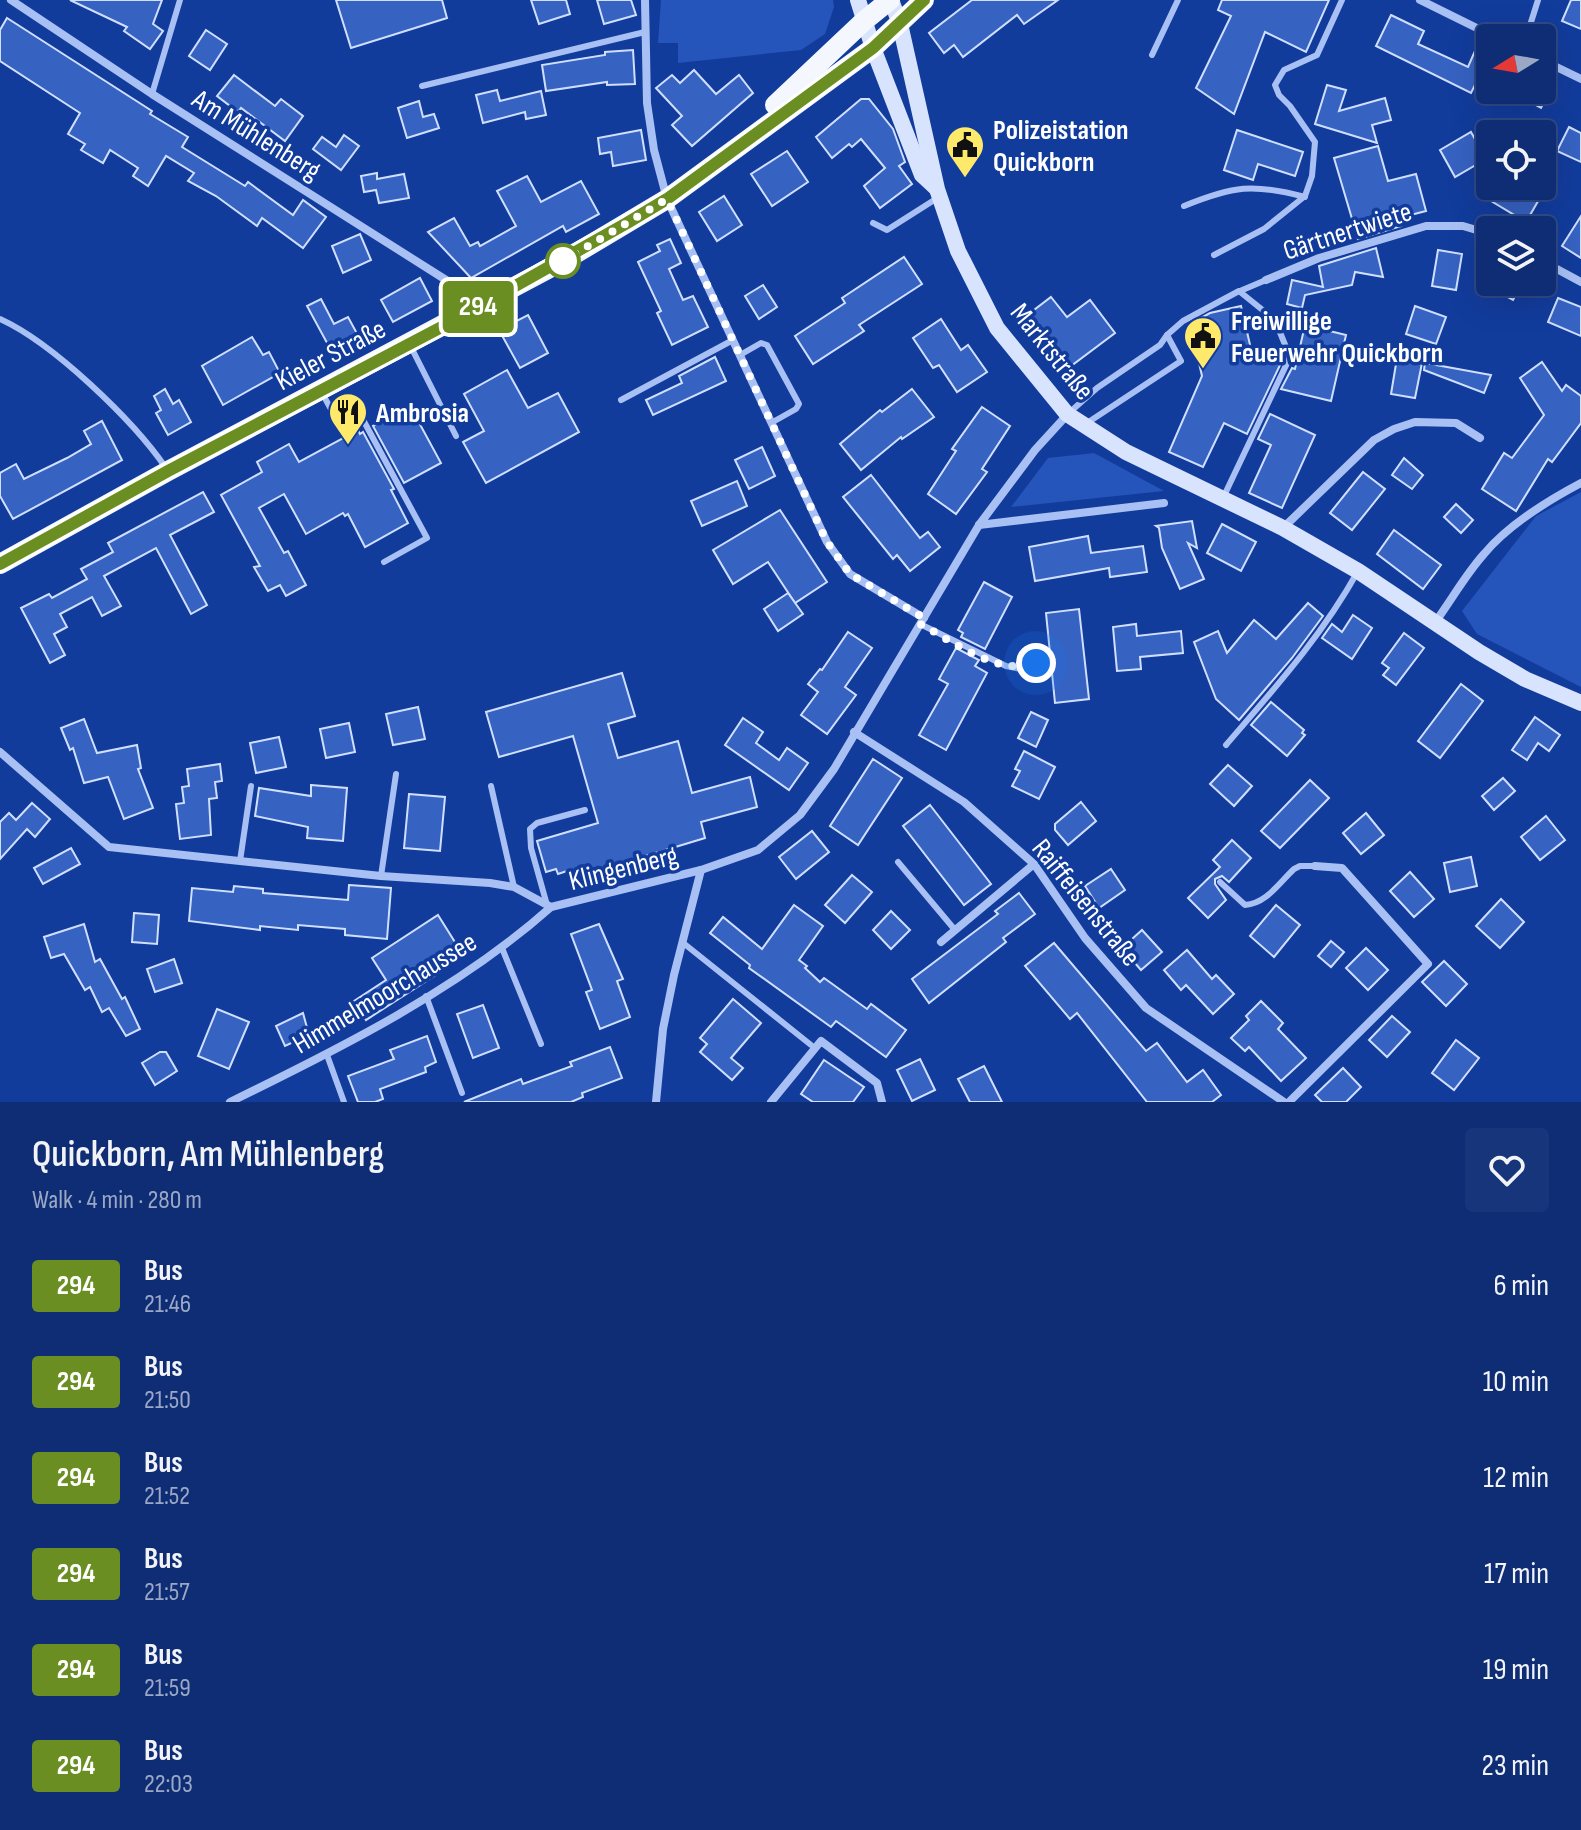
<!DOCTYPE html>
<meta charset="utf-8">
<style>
:root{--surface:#0e2d75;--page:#17357a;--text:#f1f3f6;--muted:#9ba8c5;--line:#2e4987}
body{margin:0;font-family:"Sofia Sans Condensed",sans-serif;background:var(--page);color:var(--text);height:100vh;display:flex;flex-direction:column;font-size:30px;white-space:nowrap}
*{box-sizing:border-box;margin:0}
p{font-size:26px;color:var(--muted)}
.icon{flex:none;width:44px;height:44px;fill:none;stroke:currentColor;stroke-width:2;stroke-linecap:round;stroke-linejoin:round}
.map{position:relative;height:1102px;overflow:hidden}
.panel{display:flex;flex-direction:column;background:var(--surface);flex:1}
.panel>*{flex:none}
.badge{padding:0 16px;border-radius:6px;font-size:28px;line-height:52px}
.needle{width:52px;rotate:259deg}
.tools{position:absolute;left:1476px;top:24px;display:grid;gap:16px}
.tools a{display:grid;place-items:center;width:80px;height:80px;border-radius:8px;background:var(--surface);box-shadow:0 8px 32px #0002,0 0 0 2px var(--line);font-size:40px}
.you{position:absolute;width:40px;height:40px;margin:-20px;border:6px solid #fff;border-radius:50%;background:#1a73e8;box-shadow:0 0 0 12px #1a73e833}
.map>.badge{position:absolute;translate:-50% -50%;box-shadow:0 0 0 4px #fff}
.round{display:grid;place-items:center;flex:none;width:84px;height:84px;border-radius:8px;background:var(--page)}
.overview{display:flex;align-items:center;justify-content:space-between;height:136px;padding:0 32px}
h1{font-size:38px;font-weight:600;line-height:60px}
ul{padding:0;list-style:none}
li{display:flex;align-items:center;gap:24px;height:96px;padding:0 32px}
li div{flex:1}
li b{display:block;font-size:30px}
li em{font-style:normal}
li .badge{min-width:88px;font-weight:700;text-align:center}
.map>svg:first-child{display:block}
.green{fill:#2554bb}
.building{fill:#3662c2;stroke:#d0dffe;stroke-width:2}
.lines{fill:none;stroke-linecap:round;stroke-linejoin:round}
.service{stroke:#a8c0f4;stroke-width:6}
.minor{stroke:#a8c0f4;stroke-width:8}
.secondary{stroke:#d8e3fd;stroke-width:16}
.primary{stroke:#f5f7ff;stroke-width:20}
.line-casing{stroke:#fff;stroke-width:18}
.line{stroke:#6b8e23;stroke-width:12}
.walk{stroke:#fff;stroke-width:8;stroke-dasharray:0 14.4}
.stop-dot{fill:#fff;stroke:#6b8e23;stroke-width:4}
.labels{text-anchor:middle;stroke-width:7;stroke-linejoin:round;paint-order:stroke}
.poi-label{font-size:28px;font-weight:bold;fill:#fff;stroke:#123c9c;text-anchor:start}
.street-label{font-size:28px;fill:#fff;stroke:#123c9c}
</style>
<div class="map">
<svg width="1581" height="1102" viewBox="0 0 1581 1102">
<rect width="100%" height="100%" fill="#123c9c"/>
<g class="green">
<path d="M661,0H833L834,7L825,34L801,50L678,63V43H658Z"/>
<path d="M1094,453L1164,491L1011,507L1048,458Z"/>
<path d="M1581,492V687L1477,634L1462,611L1536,516Z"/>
</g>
<g class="building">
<path d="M70,0H162L153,24L163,31L150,49L124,31L127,27Z"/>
<path d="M336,0H442L447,18L351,48Z"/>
<path d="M531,0H566L570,14L539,24Z"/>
<path d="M597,0H631L636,15L604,24Z"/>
<path d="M972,0H1058L1024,24L1017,15L963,57L954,45L944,53L929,33Z"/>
<path d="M1222,0H1329L1306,52L1265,32L1234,114L1196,88L1231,16L1218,10Z"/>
<path d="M1571,0H1581V29L1562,21Z"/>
<path d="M1391,15L1424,31L1418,44L1468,67L1478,44L1490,50V81L1480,75L1471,93L1376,46Z"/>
<path d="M7,18L152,111L150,114L188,137L182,147L245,186L248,182L293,215L303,200L326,217L303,248L262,218L257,226L216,196L188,181L194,173L166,156L148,186L133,176L138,168L110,150L103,163L81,150L85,144L68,134L80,113L0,61V30Z"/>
<path d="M206,30L227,44L210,70L189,56Z"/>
<path d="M633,50L635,84L607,85V82L546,91L542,65L605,55V52Z"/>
<path d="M694,70L716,94L739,75L753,93L692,146L672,125L682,116L656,88L672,75L680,83Z"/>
<path d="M234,75L275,106L281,99L303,116L285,141L241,108L238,112L217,96Z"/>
<path d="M1327,85L1346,90L1339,111L1385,98L1391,120L1372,125L1377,143L1315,124Z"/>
<path d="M497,90L500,101L541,91L546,115L526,119L525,112L483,123L476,95Z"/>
<path d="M1508,90H1550L1541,108Z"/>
<path d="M861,99H869L893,129L905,162L899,166L912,184L880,208L864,186L885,168L861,139L852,147L849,144L832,158L816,137Z"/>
<path d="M419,101L423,117L434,114L439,128L407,138L398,108Z"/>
<path d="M1569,127L1581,133V162L1557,151Z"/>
<path d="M641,130L646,160L613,166L611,152L600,154L598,138Z"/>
<path d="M1237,130L1303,152L1295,176L1258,164L1253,180L1224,170Z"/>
<path d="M1471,132L1486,159L1455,177L1440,150Z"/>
<path d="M344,135L359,146L341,170L313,149L322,137L336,147Z"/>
<path d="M1378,146L1388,181L1416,174L1426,211L1399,218L1401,226L1358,239L1334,158Z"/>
<path d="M787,151L808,182L772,206L751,174Z"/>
<path d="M377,173V179L404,174L409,198L379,203L376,190L364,192L361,176Z"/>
<path d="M527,176L541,202L581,181L599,214L566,232L563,226L471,278L428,232L454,218L470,246L478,242L480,246L516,226L497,191Z"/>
<path d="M1500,186H1526L1541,196L1526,222L1491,201Z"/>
<path d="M724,196L742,225L717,241L699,212Z"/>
<path d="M1581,216V258L1562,246Z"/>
<path d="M360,234L371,260L343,273L332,246Z"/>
<path d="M670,239L681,263L669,269L683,300L693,296L708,327L672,345L657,313L661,311L638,262L660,251L657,245Z"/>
<path d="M1376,248L1383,277L1355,272L1352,285L1305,295L1302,308L1287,304L1292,280L1323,287L1319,266Z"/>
<path d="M1438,250L1462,254L1456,290L1432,286Z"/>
<path d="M904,257L922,284L859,325L864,331L813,364L795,336L845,303L842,298Z"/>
<path d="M420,278L432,301L393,322L381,300Z"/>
<path d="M1480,282H1523L1513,300Z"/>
<path d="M763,285L777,307L759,319L745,296Z"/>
<path d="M1051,297L1067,317L1090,300L1115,333L1067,369L1041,334L1036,338L1021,320Z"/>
<path d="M1558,298L1581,307V336L1548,322Z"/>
<path d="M321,299L334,324L348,317L360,339L333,354L307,306Z"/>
<path d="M1241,306L1251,349L1281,363L1247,434L1224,423L1203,467L1169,452L1202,376L1190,324L1210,313Z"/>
<path d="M1415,306L1446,317L1436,344L1406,334Z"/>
<path d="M528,315L548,353L520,368L499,330Z"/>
<path d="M941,319L961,350L968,345L987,372L957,392L939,365L933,368L913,338Z"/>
<path d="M1305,325L1346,335L1331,401L1281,389L1292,368L1295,369Z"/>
<path d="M252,337L263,355L269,352L280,373L223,405L202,366Z"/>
<path d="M715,357L726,381L653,415L646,400L682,383L679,376Z"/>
<path d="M1397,358L1422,363L1415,398L1391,394Z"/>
<path d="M1542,362L1562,391L1566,385L1581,396V423L1552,462L1548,459L1516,511L1482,489L1504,453L1512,458L1544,415L1520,378Z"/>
<path d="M1425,363L1491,375L1484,393L1424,370Z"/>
<path d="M507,370L528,408L558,393L579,432L486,483L463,442L484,431L464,394Z"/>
<path d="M165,389L173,404L179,400L191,422L168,435L156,413L161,410L154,396Z"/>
<path d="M912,389L934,417L902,439L901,437L861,470L840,444L880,410L882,412Z"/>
<path d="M410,406L441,463L404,483L373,426Z"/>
<path d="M982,407L1010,426L982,469L987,472L956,514L928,494L956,451L952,449Z"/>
<path d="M1270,414L1315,435L1282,508L1249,493L1271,445L1258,439Z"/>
<path d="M102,421L122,460L13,519L0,496V473L16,464L24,479L67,458L91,444L84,431Z"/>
<path d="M358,430L360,434L363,432L394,489L391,490L408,523L365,547L348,514L345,516L343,513L306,534L284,494L259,508L284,553L288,551L306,585L286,596L280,585L268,591L254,567L260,566L221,495L262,472L257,462L289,444L299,462Z"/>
<path d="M762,447L775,476L749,489L735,460Z"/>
<path d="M1404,458L1423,475L1412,489L1392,475Z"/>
<path d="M1363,472L1385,489L1352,530L1330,513Z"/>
<path d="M871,475L920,538L928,532L940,547L910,571L897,555L893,559L843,497Z"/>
<path d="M737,481L747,506L702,526L691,501Z"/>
<path d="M203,492L214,512L170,535L207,605L191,614L156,548L104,576L121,606L102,616L92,597L60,614L67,627L54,634L65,655L50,663L21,608L49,594L52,598L87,579L81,569L113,552L108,543Z"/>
<path d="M1456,504L1473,520L1461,533L1444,517Z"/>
<path d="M780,510L827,582L795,603L768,562L733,584L713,550Z"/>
<path d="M1192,521L1197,548L1188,543L1204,579L1180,589L1162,548L1159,528L1156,526Z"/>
<path d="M1222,524L1256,542L1241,571L1207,553Z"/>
<path d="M1394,530L1441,565L1423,589L1377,554Z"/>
<path d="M1088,536L1091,553L1143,546L1147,572L1110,577L1109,568L1035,581L1029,547Z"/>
<path d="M984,582L1012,597L985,649L961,637L963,633L958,630Z"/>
<path d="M788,593L803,614L778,631L764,609Z"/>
<path d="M1308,603L1323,616L1292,658L1239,720L1216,699L1194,642L1218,631L1227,653L1254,620L1276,639Z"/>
<path d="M1079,609L1089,699L1055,703L1046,613Z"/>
<path d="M1353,615L1372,628L1352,659L1322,638L1332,624L1342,632Z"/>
<path d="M1136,624L1137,636L1181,631L1183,653L1140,657L1141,669L1117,671L1113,627Z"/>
<path d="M848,632L872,648L845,687L856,695L827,734L801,715L818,692L808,684L820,669L822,670Z"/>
<path d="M1404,633L1424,648L1396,685L1383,675L1389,668L1382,663Z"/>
<path d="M956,648L979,660L975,666L987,673L946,750L919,735L948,684L939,679Z"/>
<path d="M622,673L635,716L608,724L618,758L678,741L692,793L750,777L757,807L701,822L705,838L583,875L581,871L571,873L570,870L558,874L556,869L546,872L537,841L598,823L573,736L499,757L486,712Z"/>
<path d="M1461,684L1483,701L1440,758L1418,741Z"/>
<path d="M1271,702L1304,730L1302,733L1305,735L1287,756L1251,725Z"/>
<path d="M418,707L425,739L393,745L386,714Z"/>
<path d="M1031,712L1048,720L1036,747L1018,738Z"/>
<path d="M1535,717L1560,735L1549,751L1538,743L1527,760L1512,750Z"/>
<path d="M743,718L763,732L756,743L779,760L787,748L808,763L789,790L725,745Z"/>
<path d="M84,719L97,753L137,745L141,768L138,769L153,808L124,819L108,777L84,783L73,748L70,750L61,728Z"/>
<path d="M349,723L355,752L326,758L320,729Z"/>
<path d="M279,737L286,767L256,773L250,743Z"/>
<path d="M1024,751L1055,767L1039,799L1012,786L1020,771L1015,769Z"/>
<path d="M873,759L902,778L858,845L830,826Z"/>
<path d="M220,764L222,781L215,782L217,798L209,799L211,835L180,839L176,804L184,803L182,787L189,786L187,769Z"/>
<path d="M1228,765L1252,786L1234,806L1210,784Z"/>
<path d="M1503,778L1515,791L1494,810L1482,796Z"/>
<path d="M1310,780L1329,798L1280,848L1261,831Z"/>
<path d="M311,785L347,788L343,841L307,838L308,827L255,816L259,788L311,796Z"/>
<path d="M409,794L445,797L440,851L404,848Z"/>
<path d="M1081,802L1096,821L1068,845L1055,830V824Z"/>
<path d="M32,803L50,819L35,837L27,829L0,859V822L9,813L16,820Z"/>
<path d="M930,805L991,884L964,905L903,826Z"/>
<path d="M1366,813L1384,835L1361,854L1343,833Z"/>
<path d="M1546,816L1565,840L1540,860L1521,837Z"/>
<path d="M812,831L829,852L796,879L779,857Z"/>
<path d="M1232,840L1251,858L1229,882L1222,876L1215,879V884L1226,900L1208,918L1188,898L1220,867L1213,860Z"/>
<path d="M71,848L80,864L43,884L34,868Z"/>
<path d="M1471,857L1477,886L1450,892L1444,863Z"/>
<path d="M1111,869L1125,890L1099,908L1085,886Z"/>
<path d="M1410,872L1434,899L1414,917L1390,891Z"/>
<path d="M852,875L872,892L845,923L825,905Z"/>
<path d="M349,885L391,888L387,939L345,935V929L298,925V930L260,926V930L189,921L192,888L233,892L234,886L263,889V893L348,900Z"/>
<path d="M1019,893L1035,914L1003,938L1006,942L929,1003L912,979L998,914L995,911Z"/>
<path d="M1501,899L1524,922L1500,948L1476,926Z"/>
<path d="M794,905L823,926L799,960L807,966L805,968L820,982L824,978L867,1009L871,1004L906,1030L886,1057L836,1021L831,1027L749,968L750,965L710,933L723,917L762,949Z"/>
<path d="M1276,905L1300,925L1274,957L1250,936Z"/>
<path d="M891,911L910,930L891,949L873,930Z"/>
<path d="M134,913L159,915L157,944L132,942Z"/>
<path d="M438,915L458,947L436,961L442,971L366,1020L354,1001L386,980L372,958Z"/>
<path d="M84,924L95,962L100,959L122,999L125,997L140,1029L126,1036L109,1008L102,1012L90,987L85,990L64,954L51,958L44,937Z"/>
<path d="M599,924L623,979L617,981L630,1017L600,1029L586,992L592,990L571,934Z"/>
<path d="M1142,930L1162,952L1141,970L1122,948Z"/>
<path d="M1331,941L1344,952L1331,967L1318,956Z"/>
<path d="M1054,943L1146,1051L1157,1043L1187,1082L1203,1070L1221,1095L1212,1102H1147L1077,1013L1070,1019L1025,966Z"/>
<path d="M1366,948L1388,970L1368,990L1346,968Z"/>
<path d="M1187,950L1212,979L1216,975L1234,994L1213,1014L1186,985L1181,990L1164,970Z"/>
<path d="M174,959L182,983L155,992L147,969Z"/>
<path d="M1444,961L1467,984L1446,1006L1422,982Z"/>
<path d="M733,999L761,1023L731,1058L743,1068L732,1080L700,1052L707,1044L700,1038Z"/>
<path d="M1261,1001L1283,1023L1278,1029L1306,1058L1281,1081L1249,1047L1245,1051L1231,1038L1249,1020L1246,1016Z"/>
<path d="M483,1005L499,1048L473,1058L457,1014Z"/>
<path d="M217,1009L249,1022L229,1069L198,1056Z"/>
<path d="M303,1013L309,1035L285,1046L276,1026Z"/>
<path d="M1392,1016L1410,1032L1387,1057L1369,1040Z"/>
<path d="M427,1036L436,1062L425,1067L426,1072L380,1089L383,1099L375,1102H358L348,1076L394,1059L390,1050Z"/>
<path d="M1456,1040L1479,1058L1454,1090L1432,1073Z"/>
<path d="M610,1047L622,1078L582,1093L583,1097L571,1102H464L521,1079L523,1084L572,1066L570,1062Z"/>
<path d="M160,1052H166L177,1071L155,1085L142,1063Z"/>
<path d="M920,1059L935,1090L912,1101L897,1070Z"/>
<path d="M824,1060L864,1087L853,1102H813L801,1094Z"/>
<path d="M984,1066L1002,1102H970L958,1079Z"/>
<path d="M1343,1068L1361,1087L1346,1102H1322L1315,1095Z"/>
</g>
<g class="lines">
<g class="service">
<path d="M1526,38L1538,0"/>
<path d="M1152,55L1178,0"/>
<path d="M422,86L645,32"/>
<path d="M152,94L180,0"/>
<path d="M1184,206C1233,186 1253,183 1305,197"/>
<path d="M873,223L887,230L939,197"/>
<path d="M1214,255L1264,229L1305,196L1312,176L1315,142L1290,106L1279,95L1275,85L1284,70L1317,55L1342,0"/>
<path d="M1240,291L1266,280"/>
<path d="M0,319C53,343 133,420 166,468"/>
<path d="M411,347L456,436"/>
<path d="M740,355L761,343L767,345L799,404L796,409L771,423"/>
<path d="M322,393L341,427L361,416L427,538L384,562"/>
<path d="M621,400L733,340"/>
<path d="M1070,412L1097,388L1160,345L1167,335"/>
<path d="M1084,425L1181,361L1167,335L1183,321L1239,291L1275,320L1290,357L1223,498"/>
<path d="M920,624L1006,666L1021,669L1036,663"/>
<path d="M1226,745C1274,689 1322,636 1358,571"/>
<path d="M491,786L514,887"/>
<path d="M240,861L251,786"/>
<path d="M898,862L955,930"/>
<path d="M381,876L396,774"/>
<path d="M1220,882L1245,905C1266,904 1279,883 1294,869L1300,866H1315"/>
<path d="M547,905L531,848L530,829L537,823L585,810"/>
<path d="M682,942L811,1045"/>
<path d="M502,948L541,1044"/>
<path d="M426,996L462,1093"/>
<path d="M327,1055L344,1102"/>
</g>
<g class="minor">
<path d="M11,0L152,94L454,285L475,308"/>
<path d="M645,0L647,103L654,150L667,199L827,542L850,574L924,618"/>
<path d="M1420,0L1497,38"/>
<path d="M1542,60L1581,79"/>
<path d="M1542,261L1581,282"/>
<path d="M1266,280L1319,258L1426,226H1463L1490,234"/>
<path d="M979,525L1164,503"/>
<path d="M1283,528L1374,440L1394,429L1415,422L1456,423L1480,438"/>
<path d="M1436,621C1452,599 1466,574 1484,554C1509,524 1547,501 1581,483"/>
<path d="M854,732L964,802L1034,864L1085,938L1146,1008L1284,1102"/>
<path d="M0,752L109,847L381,876L490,883L514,887L551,907L701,870L758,850L800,815L834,769L979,525L1035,450L1067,415"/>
<path d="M941,942L1034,864"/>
<path d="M230,1102C341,1048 459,989 551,907"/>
<path d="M656,1102L663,1029L674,975L701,870"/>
<path d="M771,1102L821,1041L877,1083L882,1102"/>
<path d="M1289,1102L1428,964L1342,868L1315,866"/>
</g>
<g class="secondary">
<path d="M858,0L873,48L922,175L936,188"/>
<path d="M891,0L900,24L937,189L958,251L997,328L1067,414L1126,452L1283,528L1358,571L1479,652L1525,679L1581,703"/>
</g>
<g class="primary">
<path d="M775,105L864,21L890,0"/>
<path d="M0,564L168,471L563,261L667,199L873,48L924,0"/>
</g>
</g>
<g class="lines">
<defs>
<path id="line" d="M0,564L168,471L453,321L627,223L667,199L873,48L924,0"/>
</defs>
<use href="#line" class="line-casing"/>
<use href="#line" class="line"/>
<path class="walk" d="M563,261L667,199L827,542L850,574L924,618L920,624C953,641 998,677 1036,663"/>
</g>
<defs>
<symbol id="civic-pin" viewBox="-11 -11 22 30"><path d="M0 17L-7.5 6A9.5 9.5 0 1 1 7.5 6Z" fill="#ffe96b" stroke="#123c9c"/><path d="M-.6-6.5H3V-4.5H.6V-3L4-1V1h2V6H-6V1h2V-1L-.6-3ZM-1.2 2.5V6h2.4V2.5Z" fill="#111"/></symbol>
<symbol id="restaurant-pin" viewBox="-11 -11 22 30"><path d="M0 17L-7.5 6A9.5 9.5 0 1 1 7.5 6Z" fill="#ffe96b" stroke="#123c9c"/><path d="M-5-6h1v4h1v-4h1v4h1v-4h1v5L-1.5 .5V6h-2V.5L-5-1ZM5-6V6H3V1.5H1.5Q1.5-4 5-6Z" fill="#111"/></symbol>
</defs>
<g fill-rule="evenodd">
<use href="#civic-pin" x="943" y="123" width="44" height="60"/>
<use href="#civic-pin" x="1181" y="314" width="44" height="60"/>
<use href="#restaurant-pin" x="326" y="390" width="44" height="60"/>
</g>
<circle class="stop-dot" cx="563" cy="261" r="16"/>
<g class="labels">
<g class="poi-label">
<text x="993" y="139">Polizeistation<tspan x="993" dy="32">Quickborn</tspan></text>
<text x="1231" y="330">Freiwillige<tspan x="1231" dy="32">Feuerwehr Quickborn</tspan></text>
<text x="376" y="422">Ambrosia</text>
</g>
<g class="street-label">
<text transform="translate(257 134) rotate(32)" y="10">Am Mühlenberg</text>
<text transform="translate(1347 230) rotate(-18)" y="10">Gärtnertwiete</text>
<text transform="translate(1053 351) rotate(51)" y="10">Marktstraße</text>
<text transform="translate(330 354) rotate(-28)" y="10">Kieler Straße</text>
<text transform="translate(623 867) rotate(-14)" y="10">Klingenberg</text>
<text transform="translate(1087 902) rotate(51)" y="10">Raiffeisenstraße</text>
<text transform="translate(384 992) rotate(-31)" y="10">Himmelmoorchaussee</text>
</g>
</g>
</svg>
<div class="tools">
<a><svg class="needle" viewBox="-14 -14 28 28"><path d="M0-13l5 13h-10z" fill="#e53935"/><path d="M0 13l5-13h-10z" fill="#9ba8c5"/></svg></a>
<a><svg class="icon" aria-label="locate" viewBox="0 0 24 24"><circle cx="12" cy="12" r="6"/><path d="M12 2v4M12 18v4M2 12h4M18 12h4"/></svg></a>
<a><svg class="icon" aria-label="layers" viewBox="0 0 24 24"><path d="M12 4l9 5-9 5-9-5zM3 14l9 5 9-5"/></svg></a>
</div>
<div class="you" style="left:1036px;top:663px"></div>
<b class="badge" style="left:478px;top:307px;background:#6b8e23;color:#fff">294</b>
</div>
<section class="panel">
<div class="overview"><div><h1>Quickborn, Am Mühlenberg</h1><p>Walk · 4 min · 280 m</p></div><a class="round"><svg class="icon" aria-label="heart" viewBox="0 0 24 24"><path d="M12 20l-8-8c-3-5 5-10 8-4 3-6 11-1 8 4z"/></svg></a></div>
<ul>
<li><span class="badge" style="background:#6b8e23;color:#fff">294</span><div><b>Bus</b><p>21:46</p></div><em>6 min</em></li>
<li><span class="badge" style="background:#6b8e23;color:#fff">294</span><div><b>Bus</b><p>21:50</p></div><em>10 min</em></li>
<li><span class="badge" style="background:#6b8e23;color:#fff">294</span><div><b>Bus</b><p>21:52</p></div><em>12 min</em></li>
<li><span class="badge" style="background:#6b8e23;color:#fff">294</span><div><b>Bus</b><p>21:57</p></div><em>17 min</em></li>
<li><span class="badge" style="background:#6b8e23;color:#fff">294</span><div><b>Bus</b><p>21:59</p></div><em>19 min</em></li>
<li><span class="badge" style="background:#6b8e23;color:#fff">294</span><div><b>Bus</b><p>22:03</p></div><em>23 min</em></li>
</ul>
</section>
